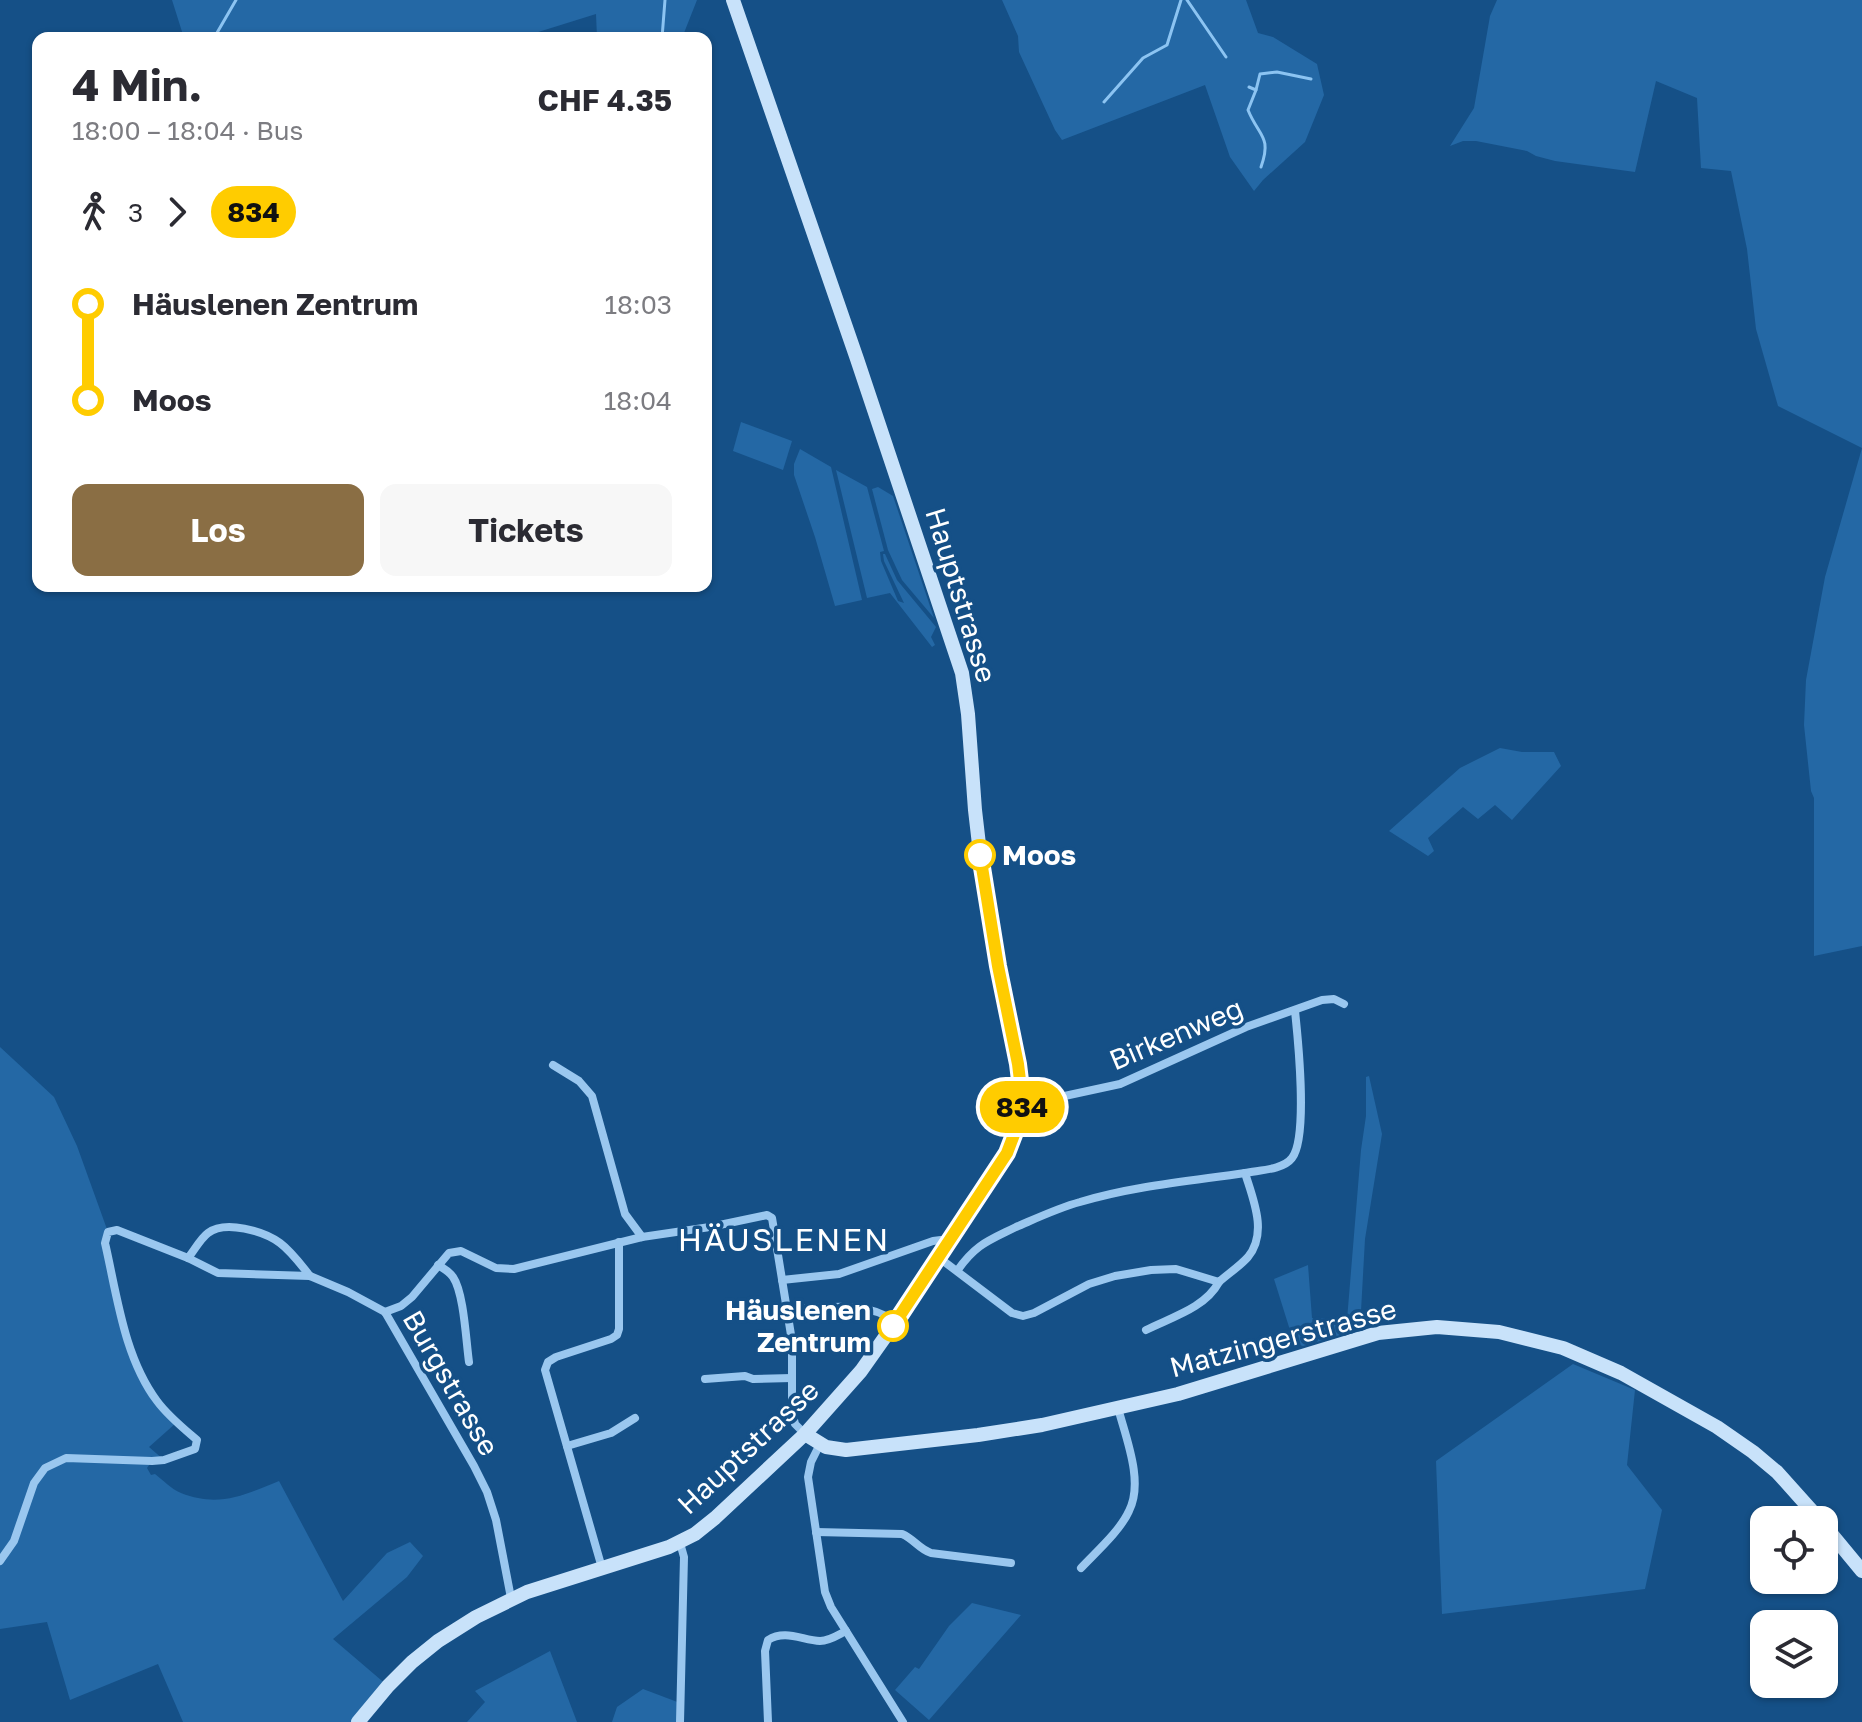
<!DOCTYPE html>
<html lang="de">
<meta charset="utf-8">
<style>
:root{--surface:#fff;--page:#f7f7f7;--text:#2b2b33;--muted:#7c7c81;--accent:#8a6e44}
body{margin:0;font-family:"Golos Text",sans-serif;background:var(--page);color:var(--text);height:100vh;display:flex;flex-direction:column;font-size:30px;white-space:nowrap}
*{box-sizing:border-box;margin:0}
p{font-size:26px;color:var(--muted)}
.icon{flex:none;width:44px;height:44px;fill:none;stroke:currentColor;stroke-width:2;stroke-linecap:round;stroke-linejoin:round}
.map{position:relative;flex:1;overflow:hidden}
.side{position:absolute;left:32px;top:32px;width:680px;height:560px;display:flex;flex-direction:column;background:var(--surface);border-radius:16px;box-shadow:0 2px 6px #0004}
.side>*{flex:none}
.badge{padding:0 16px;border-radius:26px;font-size:28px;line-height:52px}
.controls{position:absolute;left:1750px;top:1506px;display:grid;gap:16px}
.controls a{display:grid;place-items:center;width:88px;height:88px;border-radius:16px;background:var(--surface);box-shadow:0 2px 6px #0004;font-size:40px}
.map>.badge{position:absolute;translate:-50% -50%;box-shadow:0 0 0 4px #fff}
.legs{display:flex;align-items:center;gap:12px;height:88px;padding:0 40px;font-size:26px}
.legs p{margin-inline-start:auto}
.overview{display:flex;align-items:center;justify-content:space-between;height:136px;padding:0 40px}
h1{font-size:44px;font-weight:700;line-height:60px}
.button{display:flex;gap:16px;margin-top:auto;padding:16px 40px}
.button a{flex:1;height:92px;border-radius:16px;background:var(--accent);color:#fff;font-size:32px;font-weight:700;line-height:92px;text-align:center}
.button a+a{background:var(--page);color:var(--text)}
ul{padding:0 40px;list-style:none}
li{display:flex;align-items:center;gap:28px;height:96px;font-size:30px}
li i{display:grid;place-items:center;width:12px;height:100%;margin:0 10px;background:currentColor}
li i::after{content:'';width:20px;height:20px;margin:-10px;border:6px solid;border-radius:50%;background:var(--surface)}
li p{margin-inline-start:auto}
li:first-child i{background:linear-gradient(#0000 50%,currentColor 0)}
li:last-child i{background:linear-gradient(currentColor 50%,#0000 0)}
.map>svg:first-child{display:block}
.green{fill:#2468a5}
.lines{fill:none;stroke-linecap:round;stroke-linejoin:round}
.stream{stroke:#8cc4f2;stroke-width:3}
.street{stroke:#9ac7ef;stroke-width:8}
.secondary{stroke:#c8e2fa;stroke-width:14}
.line-1-casing{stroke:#fff;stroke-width:18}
.line-1{stroke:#fc0;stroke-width:12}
.stop-1-dot{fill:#fff;stroke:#fc0;stroke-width:4}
.labels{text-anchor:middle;stroke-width:7;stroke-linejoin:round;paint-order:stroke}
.street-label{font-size:28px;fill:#fff;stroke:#155087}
.stop-label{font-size:28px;font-weight:bold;fill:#fff;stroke:#155087;text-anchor:start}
.quarter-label{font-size:32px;letter-spacing:2px;fill:#fff;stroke:#155087}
</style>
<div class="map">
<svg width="1862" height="1722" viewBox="0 0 1862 1722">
<rect width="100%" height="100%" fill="#155087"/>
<g class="green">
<path d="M172,0H697L682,38H597L596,14L519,38H184Z"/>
<path d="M1002,0H1246L1258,33L1273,37L1317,64L1324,95L1305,142L1263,180L1254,191L1230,157L1205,85L1062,140L1055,130L1019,52L1018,36Z"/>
<path d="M1497,0H1862V946L1814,956V798L1811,791L1804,725L1806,680L1825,577L1862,448L1778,406L1756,329L1747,249L1731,171L1701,168L1697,98L1656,81L1635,172L1555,161L1536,156L1527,151L1476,141H1463L1450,146L1474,108L1490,16Z"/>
<path d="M741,422L792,441L783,470L733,451Z"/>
<path d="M800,449L831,467L862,600L835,606L815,537L794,475V464Z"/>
<path d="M836,470L867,487L884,551L880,552L881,561L898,601L904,603L884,561L883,554H885L897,580L936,627L931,637L935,645L932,647L890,593L867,598Z"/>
<path d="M878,487L893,496L934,618L902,580L888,550L872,489Z"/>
<path d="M1500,748L1522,752H1554L1561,766L1512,820L1495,805L1478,819L1463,807L1428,838L1434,851L1428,856L1389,831L1460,768Z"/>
<path d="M0,1047L54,1097L77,1146L108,1232L105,1243L127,1337L142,1378L176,1423L149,1447L164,1460L152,1461L147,1468L151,1475L155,1474C163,1480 171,1489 181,1493C219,1508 244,1495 279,1481L343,1601L387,1553L410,1542L423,1556L407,1577L333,1639L388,1686L358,1722H183L158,1664L70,1700L47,1622L0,1629Z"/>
<path d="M1369,1076L1382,1134L1365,1239L1360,1329L1303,1346L1294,1343L1274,1279L1308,1265L1312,1318L1347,1320L1361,1150L1366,1116V1077Z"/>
<path d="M1573,1364L1635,1390L1627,1465L1662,1510L1645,1589L1442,1614L1436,1461Z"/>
<path d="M972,1603L1021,1615L929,1720L895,1690L915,1667L919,1669L949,1626Z"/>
<path d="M550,1651L577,1722H467L485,1702L475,1691Z"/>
<path d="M643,1689L680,1703V1722H612L617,1707Z"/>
</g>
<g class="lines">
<g class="stream">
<path d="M1187,0L1226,57"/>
<path d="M214,38L236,0"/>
<path d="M662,38L665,0"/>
<path d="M1249,87L1256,90L1260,74L1277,72L1311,79"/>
<path d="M1256,90L1248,110C1259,137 1272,136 1261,167"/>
<path d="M1104,102L1143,58L1167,45L1181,0"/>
</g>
<g class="street">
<path d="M553,1065L579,1081L592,1096L625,1214L642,1237"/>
<path d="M1023,1105L1120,1084L1246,1027L1322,1000L1334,999L1344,1004"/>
<path d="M1245,1173C1259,1170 1283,1170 1292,1158C1308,1138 1298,1039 1295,1011"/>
<path d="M938,1257L1012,1313L1023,1316L1034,1313L1089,1284L1115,1276L1151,1270L1176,1269L1219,1282C1228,1274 1240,1266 1248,1257C1268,1233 1253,1199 1245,1173C1190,1181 1133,1186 1080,1202C1058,1208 1037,1218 1016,1227C988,1241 976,1244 957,1271"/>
<path d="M188,1258C194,1251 200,1239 208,1233C225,1220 264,1231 280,1243C292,1252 301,1265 310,1276"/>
<path d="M438,1265C444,1269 449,1271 453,1277C464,1293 466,1341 469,1362"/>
<path d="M782,1280L839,1274L933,1241L941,1240L948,1242"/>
<path d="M787,1310C823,1308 865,1299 896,1322"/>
<path d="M385,1312L401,1306L412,1297L449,1253L461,1251L496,1268L514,1269L642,1237L710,1227L767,1215L772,1218L773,1224L792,1341V1411L795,1424L805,1434"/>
<path d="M1146,1330C1172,1317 1205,1308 1219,1282"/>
<path d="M705,1379L745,1376L753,1379L792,1378"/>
<path d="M820,1444L811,1462L808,1477L825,1592L831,1607L903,1722"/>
<path d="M567,1446L611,1433L635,1418"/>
<path d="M816,1532L902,1534C914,1539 919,1549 931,1553L1011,1563"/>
<path d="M680,1543L684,1557L680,1722"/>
<path d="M0,1561L14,1541L34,1483L45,1468L66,1458L152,1461L164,1460L195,1449L197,1440C183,1428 168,1416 157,1401C124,1357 117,1295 105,1243L108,1232L117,1230L188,1258L218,1273L310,1276L348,1292L385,1312L474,1466L487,1492L496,1520L511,1598"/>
<path d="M602,1568L545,1370L548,1362L556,1357L611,1339L617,1335L619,1329V1242"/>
<path d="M1081,1568C1096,1552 1120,1531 1129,1511C1144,1482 1126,1438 1118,1408"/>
<path d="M768,1722L765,1651L768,1640C785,1629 802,1640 820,1641C830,1641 838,1635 846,1631"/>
</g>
<g class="secondary">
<path d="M805,1434L826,1447L846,1450L978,1435L1042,1425L1178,1394L1378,1333L1437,1327L1499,1332L1563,1348L1621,1373L1717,1427L1753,1452L1777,1472L1820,1520"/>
<path d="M1824,1525L1862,1571"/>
<path d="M358,1722L388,1686L412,1662L438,1641L476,1617L527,1592L669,1547L695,1534L715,1518L805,1434L861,1371L902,1313L1007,1153L1020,1119L1023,1105L1022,1091L983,879L975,810L968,714L962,673L857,359L733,0"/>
</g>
</g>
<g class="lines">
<defs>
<path id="line-1" d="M893,1326L1007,1153L1020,1119L1023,1105L1018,1064L998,966L980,855"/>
</defs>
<use href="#line-1" class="line-1-casing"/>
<use href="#line-1" class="line-1"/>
</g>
<g class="stop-1-dot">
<circle cx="980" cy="855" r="14"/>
<circle cx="893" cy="1326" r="14"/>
</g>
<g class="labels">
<g class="street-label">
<text transform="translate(961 595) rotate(73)" y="10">Hauptstrasse</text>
<text transform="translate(1176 1034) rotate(-23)" y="10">Birkenweg</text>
<text transform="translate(1283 1338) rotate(-15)" y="10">Matzingerstrasse</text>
<text transform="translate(451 1383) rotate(60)" y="10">Burgstrasse</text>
<text transform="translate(748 1447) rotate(-43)" y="10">Hauptstrasse</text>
</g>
<g class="stop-label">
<text x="1002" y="865">Moos</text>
<text x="871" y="1320" text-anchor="end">Häuslenen<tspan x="871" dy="32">Zentrum</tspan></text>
</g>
<g class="quarter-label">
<text x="784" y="1251">HÄUSLENEN</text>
</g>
</g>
</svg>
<div class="controls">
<a><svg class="icon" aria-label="locate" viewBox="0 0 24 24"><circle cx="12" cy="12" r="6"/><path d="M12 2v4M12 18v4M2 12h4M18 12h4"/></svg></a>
<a><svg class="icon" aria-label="layers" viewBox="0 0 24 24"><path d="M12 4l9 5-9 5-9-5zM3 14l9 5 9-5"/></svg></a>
</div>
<b class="badge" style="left:1022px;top:1107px;background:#fc0;color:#111">834</b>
<section class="side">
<div class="overview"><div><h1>4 Min.</h1><p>18:00 – 18:04 · Bus</p></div><b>CHF 4.35</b></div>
<div class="legs"><svg class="icon" aria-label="walk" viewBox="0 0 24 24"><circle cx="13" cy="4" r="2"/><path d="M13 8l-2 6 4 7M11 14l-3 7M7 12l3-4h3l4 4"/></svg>3<svg class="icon" aria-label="forward" viewBox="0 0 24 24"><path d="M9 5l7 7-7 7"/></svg><b class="badge" style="background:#fc0;color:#111">834</b></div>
<ul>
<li><i style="color:#fc0"></i><b>Häuslenen Zentrum</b><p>18:03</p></li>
<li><i style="color:#fc0"></i><b>Moos</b><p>18:04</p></li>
</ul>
<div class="button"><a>Los</a><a>Tickets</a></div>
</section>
</div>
